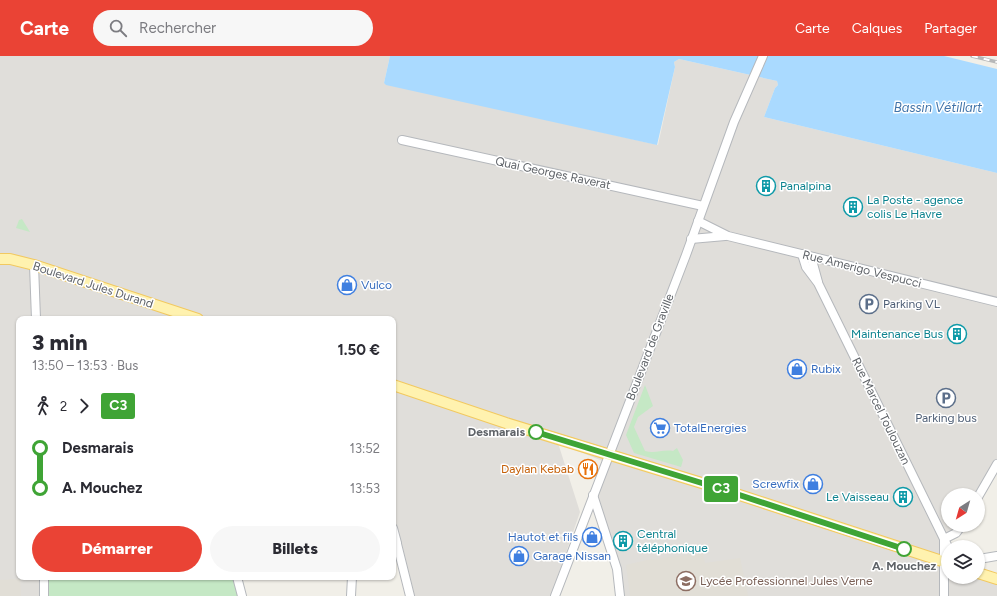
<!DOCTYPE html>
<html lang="fr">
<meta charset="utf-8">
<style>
:root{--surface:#fff;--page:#f7f7f7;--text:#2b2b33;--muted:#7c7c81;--accent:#ea4335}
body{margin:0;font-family:Figtree,sans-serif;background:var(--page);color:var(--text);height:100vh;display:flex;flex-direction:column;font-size:15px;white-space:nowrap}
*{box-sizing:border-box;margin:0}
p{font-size:13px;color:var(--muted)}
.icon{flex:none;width:22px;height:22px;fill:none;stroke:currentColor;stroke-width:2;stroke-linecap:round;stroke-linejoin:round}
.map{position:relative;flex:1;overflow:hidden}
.panel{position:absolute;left:16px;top:260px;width:380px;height:264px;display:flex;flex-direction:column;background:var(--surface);border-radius:8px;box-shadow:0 1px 3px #0004}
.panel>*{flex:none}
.badge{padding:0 8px;border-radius:3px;font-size:14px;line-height:26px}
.needle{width:26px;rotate:217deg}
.tools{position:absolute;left:941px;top:432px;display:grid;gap:8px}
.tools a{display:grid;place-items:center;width:44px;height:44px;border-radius:50%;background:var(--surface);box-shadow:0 1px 3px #0004;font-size:20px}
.map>.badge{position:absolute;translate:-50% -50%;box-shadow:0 0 0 2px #fff}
.legs{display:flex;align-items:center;gap:6px;height:44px;padding:0 16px;font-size:13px}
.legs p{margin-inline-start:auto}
.summary{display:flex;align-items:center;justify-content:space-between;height:68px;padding:0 16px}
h1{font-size:22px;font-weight:800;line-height:30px}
.primary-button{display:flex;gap:8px;margin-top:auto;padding:8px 16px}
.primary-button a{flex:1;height:46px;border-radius:24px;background:var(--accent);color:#fff;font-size:16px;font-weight:800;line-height:46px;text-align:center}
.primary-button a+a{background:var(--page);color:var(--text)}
ul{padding:0 16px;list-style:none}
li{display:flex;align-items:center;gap:14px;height:40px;font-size:15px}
li i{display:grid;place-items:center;width:6px;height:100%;margin:0 5px;background:currentColor}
li i::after{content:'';width:10px;height:10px;margin:-5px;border:3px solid;border-radius:50%;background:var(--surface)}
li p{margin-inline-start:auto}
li:first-child i{background:linear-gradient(#0000 50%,currentColor 0)}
li:last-child i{background:linear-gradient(currentColor 50%,#0000 0)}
header{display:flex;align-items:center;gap:24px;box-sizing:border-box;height:56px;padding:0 20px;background:var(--accent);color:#fff}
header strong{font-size:19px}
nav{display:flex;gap:22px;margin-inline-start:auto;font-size:14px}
.search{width:280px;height:36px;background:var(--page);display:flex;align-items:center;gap:10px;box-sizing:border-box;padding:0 14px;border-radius:22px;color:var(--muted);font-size:15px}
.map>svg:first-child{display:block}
.industrial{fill:#e0deda}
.education{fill:#e1ded6}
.green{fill:#c5e8c5}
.water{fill:#aadaff}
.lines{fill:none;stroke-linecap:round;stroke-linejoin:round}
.minor-casing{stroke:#b5b8bc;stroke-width:10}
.major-casing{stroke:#f2c960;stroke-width:12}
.minor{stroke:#fff;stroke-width:8}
.major{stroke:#fff2af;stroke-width:10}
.rail-casing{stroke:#b6b7b8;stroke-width:3.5}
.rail{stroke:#fff;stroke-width:2;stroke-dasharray:6;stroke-linecap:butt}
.line-1-casing{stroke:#fff;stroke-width:9}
.line-1{stroke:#3fa435;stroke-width:6}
.stop-1-dot{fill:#fff;stroke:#3fa435;stroke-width:2}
.labels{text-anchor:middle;stroke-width:3;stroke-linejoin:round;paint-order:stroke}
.street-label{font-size:12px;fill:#5f6368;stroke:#fff}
.culture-label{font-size:12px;fill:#0d838f;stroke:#fff;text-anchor:start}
.shop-label{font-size:12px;fill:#366cbe;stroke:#fff;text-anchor:start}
.service-label{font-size:12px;fill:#4e5e75;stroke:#fff;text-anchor:start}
.stop-label{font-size:12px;font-weight:bold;fill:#5f6368;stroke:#fff;text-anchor:end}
.food-label{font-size:12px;fill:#c56008;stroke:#fff;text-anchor:end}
.education-label{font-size:12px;fill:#785e54;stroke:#fff;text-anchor:start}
.water-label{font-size:13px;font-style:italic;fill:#4174aa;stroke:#fff}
</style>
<header>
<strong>Carte</strong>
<div class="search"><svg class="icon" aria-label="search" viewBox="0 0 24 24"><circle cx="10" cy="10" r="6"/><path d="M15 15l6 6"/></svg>Rechercher</div>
<nav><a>Carte</a><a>Calques</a><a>Partager</a></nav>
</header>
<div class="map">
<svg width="997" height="540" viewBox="0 0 997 540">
<rect width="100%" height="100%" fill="#f1efe8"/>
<path class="industrial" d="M0,0H390L384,27L658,89L675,11L674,6L679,3L777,25L778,29L775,32L764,61L997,117V408L978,439H948V469H962L944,483L948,491V521H978L997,523V540H624L600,453L598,437L610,408L558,387L580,456L551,540H413L393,460V263H19V521H112L79,540H0Z"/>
<g class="education">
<path d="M703,497L705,507L740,502L748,540H630L626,509L647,504Z"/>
<path d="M20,523L21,540H0V524Z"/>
</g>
<g class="green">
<path d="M22,163L30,176L16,172L19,164Z"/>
<path d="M645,329L653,350L638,361L634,371L645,395C655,398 663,393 673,395L677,392L683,404L681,411L634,397L626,379Z"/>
<path d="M48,521H242L246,540H49Z"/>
</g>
<path class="water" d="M390,0H944L997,13V117L764,61L775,32L778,29L777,25L679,3L674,6L675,11L657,89L386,29L384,27Z"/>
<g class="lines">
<defs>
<g id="minor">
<path d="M402,84L703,150"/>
<path d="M698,165L728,180L997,246"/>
<path d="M691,183L725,180"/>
<path d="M802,198L806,211L818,227L948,491"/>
<path d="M813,201L812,204L818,226"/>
<path d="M34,209L36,263"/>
<path d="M593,439L617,513L620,540"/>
<path d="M978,441L997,408"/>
<path d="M393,472L397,487"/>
<path d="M944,483L956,477L962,469"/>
<path d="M393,484L397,488L410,540"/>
<path d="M979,503L997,500"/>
<path d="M44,521V540"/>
<path d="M237,521L242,540"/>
<path d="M351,540L352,521"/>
<path d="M555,540L686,199L734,66L763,0"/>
<path d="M944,540V483"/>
</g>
<g id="major">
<path d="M0,203H10L34,209L198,263"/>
<path d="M393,329L506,367L718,432L948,507"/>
<path d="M978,517L997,523"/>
</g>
</defs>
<use href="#minor" class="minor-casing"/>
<use href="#major" class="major-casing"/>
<use href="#minor" class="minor"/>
<use href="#major" class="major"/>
<defs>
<path id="rail" d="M972,0L997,6"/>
</defs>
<use href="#rail" class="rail-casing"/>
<use href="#rail" class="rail"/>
</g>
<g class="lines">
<defs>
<path id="line-1" d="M536,376L718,432L904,493"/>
</defs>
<use href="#line-1" class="line-1-casing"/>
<use href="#line-1" class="line-1"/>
</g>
<defs>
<symbol id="building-ring" viewBox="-11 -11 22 22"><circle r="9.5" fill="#fff" stroke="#0f9aa8" stroke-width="1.5"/><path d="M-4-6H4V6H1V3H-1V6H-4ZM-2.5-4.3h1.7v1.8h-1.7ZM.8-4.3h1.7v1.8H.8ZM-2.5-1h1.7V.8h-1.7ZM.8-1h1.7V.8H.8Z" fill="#0f9aa8"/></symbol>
<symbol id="shop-ring" viewBox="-11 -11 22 22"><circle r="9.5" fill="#fff" stroke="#3f7fe0" stroke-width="1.5"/><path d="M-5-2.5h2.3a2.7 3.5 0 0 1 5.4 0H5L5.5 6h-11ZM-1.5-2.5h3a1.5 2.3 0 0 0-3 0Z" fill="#3f7fe0"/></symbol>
<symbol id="parking-ring" viewBox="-11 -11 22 22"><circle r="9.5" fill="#fff" stroke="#5c6f8a" stroke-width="1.5"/><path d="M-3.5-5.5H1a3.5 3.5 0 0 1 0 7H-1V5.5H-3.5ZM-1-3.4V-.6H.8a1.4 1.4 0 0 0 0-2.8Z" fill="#5c6f8a"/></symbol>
<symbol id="supermarket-ring" viewBox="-11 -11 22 22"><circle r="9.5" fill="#fff" stroke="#3f7fe0" stroke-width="1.5"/><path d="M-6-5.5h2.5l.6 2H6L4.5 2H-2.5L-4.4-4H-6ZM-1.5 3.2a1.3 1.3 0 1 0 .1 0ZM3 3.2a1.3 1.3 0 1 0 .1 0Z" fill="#3f7fe0"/></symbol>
<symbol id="restaurant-ring" viewBox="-11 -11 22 22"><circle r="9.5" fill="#fff" stroke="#e8710a" stroke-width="1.5"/><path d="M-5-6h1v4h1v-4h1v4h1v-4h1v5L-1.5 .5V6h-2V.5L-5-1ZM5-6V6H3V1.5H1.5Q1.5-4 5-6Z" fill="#e8710a"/></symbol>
<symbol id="school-ring" viewBox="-11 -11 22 22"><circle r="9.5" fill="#fff" stroke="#8d6e63" stroke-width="1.5"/><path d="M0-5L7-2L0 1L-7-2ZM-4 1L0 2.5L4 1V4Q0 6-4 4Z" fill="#8d6e63"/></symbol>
</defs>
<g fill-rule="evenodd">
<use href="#building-ring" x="755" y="119" width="22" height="22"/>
<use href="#building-ring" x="842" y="140" width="22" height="22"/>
<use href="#shop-ring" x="336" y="218" width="22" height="22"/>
<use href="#parking-ring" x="858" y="237" width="22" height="22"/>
<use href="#building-ring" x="946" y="267" width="22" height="22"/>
<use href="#shop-ring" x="786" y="302" width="22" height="22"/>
<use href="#parking-ring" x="935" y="331" width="22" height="22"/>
<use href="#supermarket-ring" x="649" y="361" width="22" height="22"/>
<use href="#restaurant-ring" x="577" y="402" width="22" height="22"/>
<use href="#shop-ring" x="802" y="417" width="22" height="22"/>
<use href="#building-ring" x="892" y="430" width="22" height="22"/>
<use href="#shop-ring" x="581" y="470" width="22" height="22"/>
<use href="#building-ring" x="612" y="474" width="22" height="22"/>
<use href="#shop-ring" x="508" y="489" width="22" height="22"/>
<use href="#school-ring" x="675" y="514" width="22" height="22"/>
</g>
<g class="stop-1-dot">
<circle cx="536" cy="376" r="7"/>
<circle cx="904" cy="493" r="7"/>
</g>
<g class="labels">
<g class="street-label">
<text transform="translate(553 117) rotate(12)" y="4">Quai Georges Raverat</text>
<text transform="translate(862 213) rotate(14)" y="4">Rue Amerigo Vespucci</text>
<text transform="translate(93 229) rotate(18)" y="4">Boulevard Jules Durand</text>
<text transform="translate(650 291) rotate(-69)" y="4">Boulevard de Graville</text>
<text transform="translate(881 355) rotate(64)" y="4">Rue Marcel Toulouzan</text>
</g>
<g class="culture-label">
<text x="780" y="134">Panalpina</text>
<text x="867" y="148">La Poste - agence<tspan x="867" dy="14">colis Le Havre</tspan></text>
<text x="943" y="282" text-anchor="end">Maintenance Bus</text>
<text x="889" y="445" text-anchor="end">Le Vaisseau</text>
<text x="637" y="482">Central<tspan x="637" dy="14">téléphonique</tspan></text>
</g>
<g class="shop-label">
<text x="361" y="233">Vulco</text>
<text x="811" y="317">Rubix</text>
<text x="674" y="376">TotalEnergies</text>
<text x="799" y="432" text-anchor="end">Screwfix</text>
<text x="578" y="485" text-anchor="end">Hautot et fils</text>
<text x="533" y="504">Garage Nissan</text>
</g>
<g class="service-label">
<text x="883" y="252">Parking VL</text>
<text x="946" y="366" text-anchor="middle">Parking bus</text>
</g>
<g class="stop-label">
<text x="525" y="380">Desmarais</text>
<text x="904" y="514" text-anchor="middle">A. Mouchez</text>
</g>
<g class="food-label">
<text x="574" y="417">Daylan Kebab</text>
</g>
<g class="education-label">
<text x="700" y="529">Lycée Professionnel Jules Verne</text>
</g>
<g class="water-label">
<text x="938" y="56">Bassin Vétillart</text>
</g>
</g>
</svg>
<div class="tools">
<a><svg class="needle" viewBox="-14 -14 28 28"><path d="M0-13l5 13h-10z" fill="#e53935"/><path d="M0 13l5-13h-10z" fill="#7c7c81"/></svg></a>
<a><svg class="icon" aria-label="layers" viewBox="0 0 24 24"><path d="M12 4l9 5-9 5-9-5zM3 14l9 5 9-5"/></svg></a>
</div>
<b class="badge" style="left:721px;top:433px;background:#3fa435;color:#fff">C3</b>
<section class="panel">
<div class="summary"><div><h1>3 min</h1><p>13:50 – 13:53 · Bus</p></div><b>1.50 €</b></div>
<div class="legs"><svg class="icon" aria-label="walk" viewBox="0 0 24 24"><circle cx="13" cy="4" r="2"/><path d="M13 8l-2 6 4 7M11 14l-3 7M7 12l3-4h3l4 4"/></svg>2<svg class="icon" aria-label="forward" viewBox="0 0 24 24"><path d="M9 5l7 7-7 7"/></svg><b class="badge" style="background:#3fa435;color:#fff">C3</b></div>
<ul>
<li><i style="color:#3fa435"></i><b>Desmarais</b><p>13:52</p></li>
<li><i style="color:#3fa435"></i><b>A. Mouchez</b><p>13:53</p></li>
</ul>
<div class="primary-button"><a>Démarrer</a><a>Billets</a></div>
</section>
</div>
